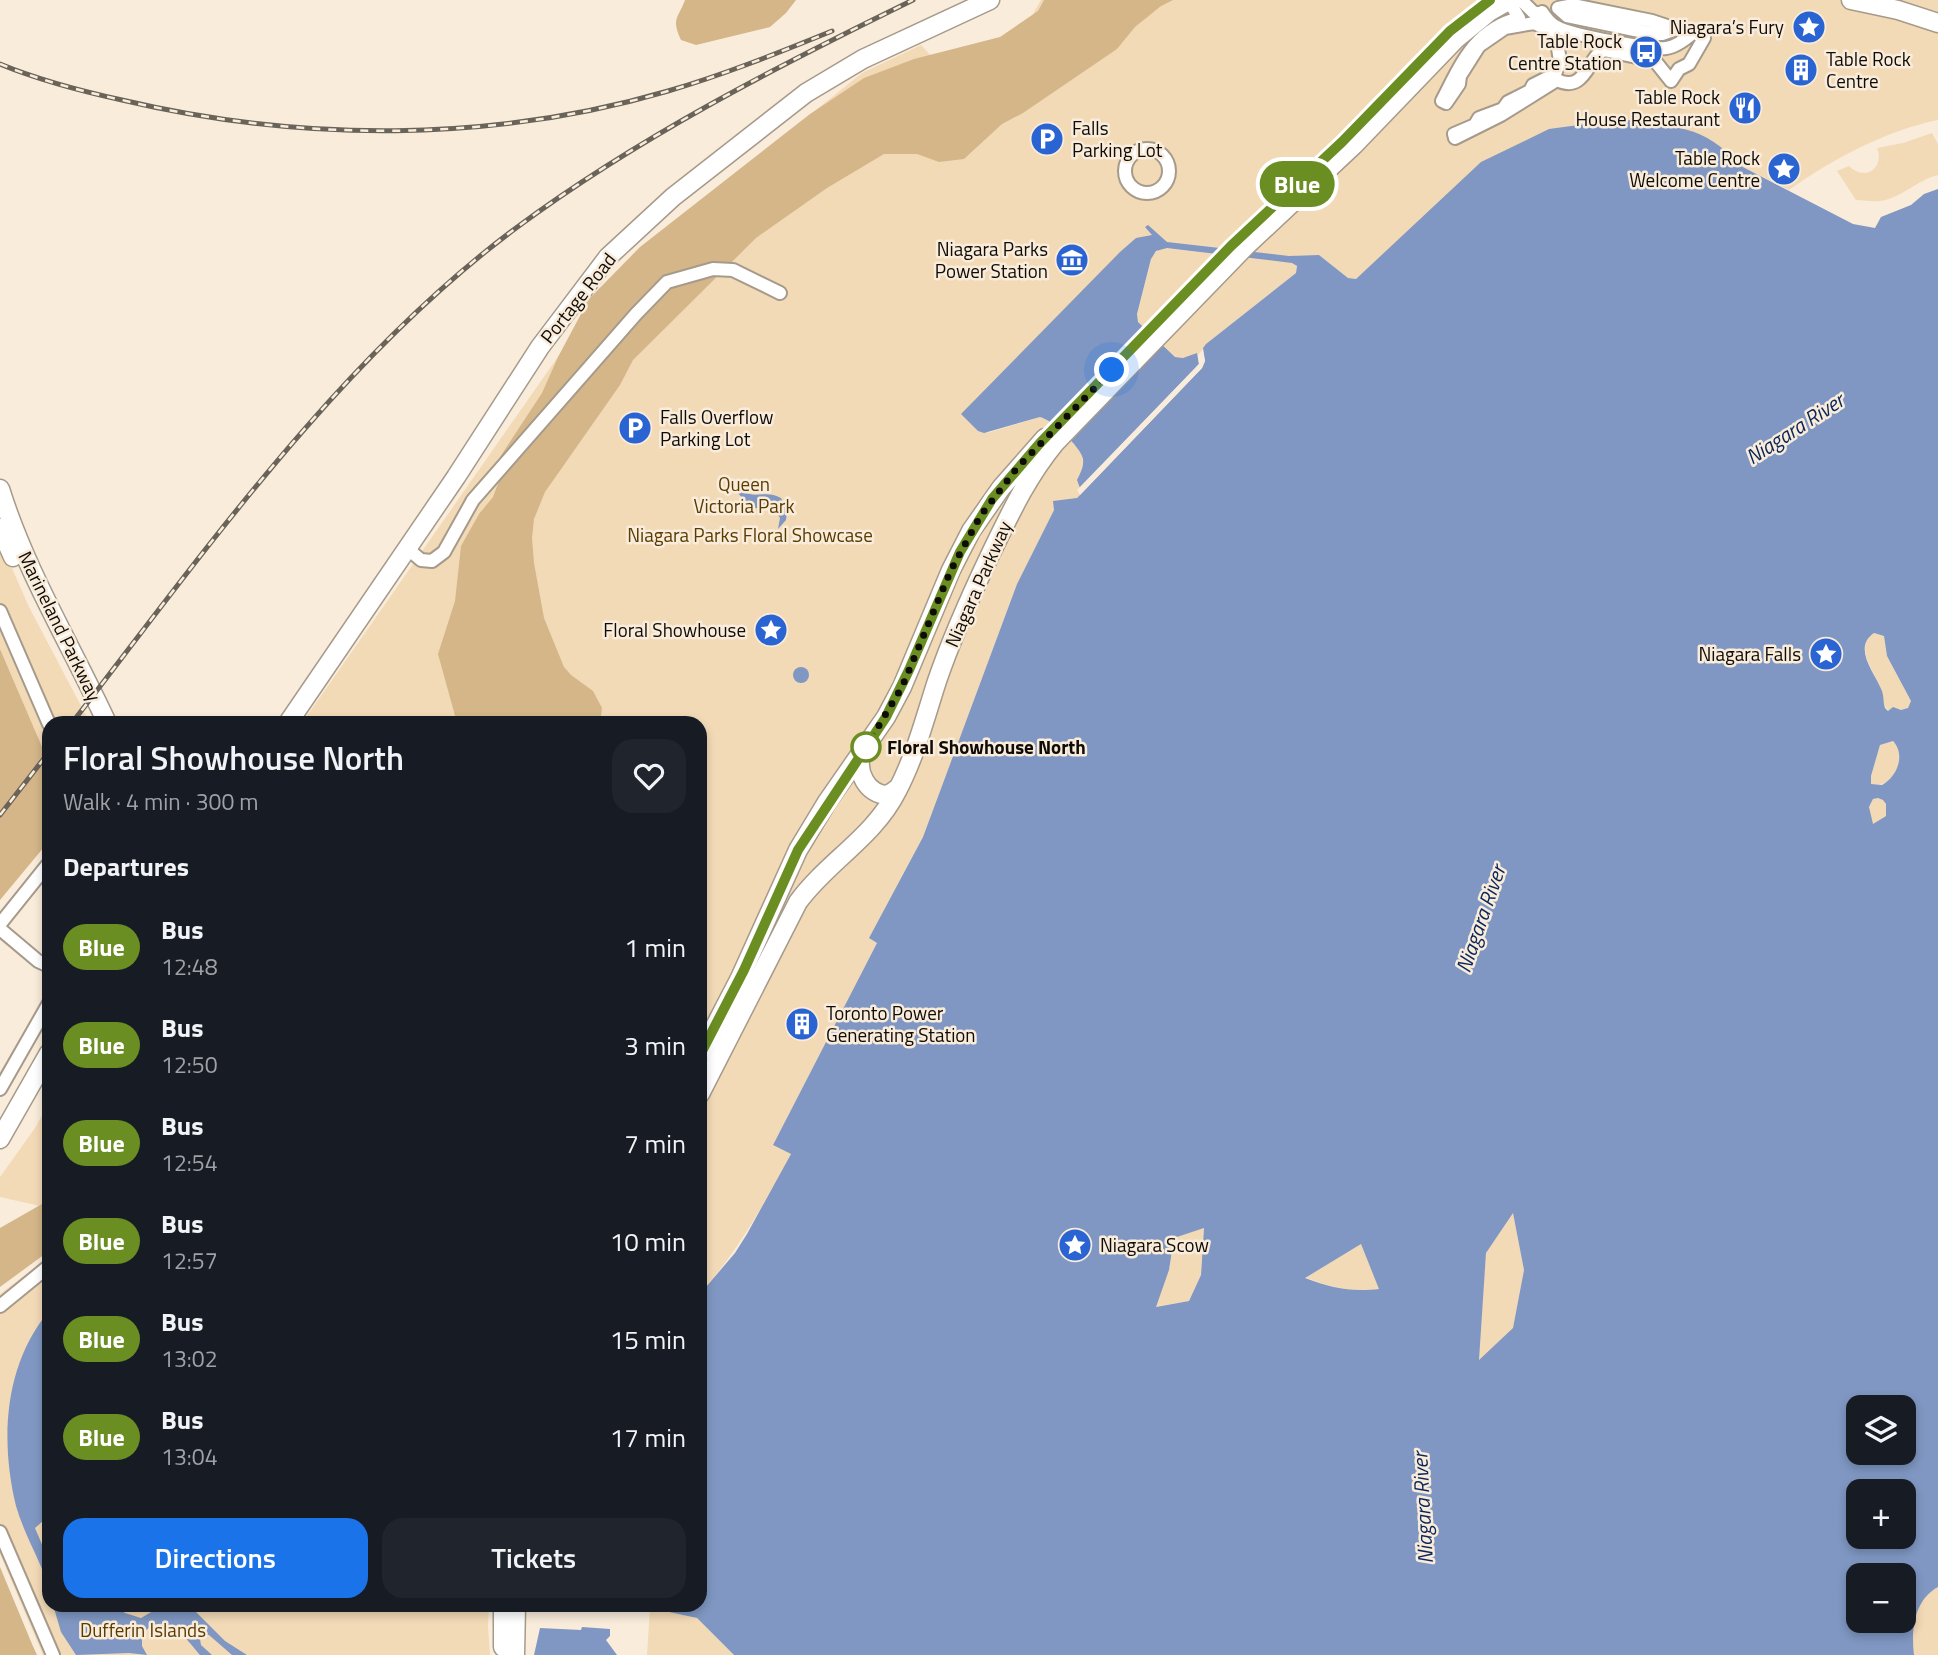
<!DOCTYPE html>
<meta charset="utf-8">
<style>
:root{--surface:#171b24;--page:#20242c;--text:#f1f3f6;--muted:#9ea1a6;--accent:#1a73e8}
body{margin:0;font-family:"Titillium Web",sans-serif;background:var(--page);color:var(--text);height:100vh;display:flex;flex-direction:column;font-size:26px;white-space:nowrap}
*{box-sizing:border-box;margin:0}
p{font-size:23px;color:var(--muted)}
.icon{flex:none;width:38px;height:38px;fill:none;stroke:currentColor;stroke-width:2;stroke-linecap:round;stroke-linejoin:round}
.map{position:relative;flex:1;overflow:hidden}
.panel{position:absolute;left:42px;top:716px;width:665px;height:896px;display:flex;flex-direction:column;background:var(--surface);border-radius:21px;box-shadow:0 4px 10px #0003}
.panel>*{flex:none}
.badge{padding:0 14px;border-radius:23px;font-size:24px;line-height:46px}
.buttons{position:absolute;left:1846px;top:1395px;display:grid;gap:14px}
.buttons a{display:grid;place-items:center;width:70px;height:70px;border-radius:14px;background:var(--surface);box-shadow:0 4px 10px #0003;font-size:35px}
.you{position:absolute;width:35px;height:35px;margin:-18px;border:5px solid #fff;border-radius:50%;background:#1a73e8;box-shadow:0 0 0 10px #1a73e833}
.map>.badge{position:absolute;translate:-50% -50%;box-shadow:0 0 0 4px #fff}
h2{padding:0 21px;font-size:26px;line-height:63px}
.round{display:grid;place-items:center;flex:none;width:74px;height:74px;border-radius:21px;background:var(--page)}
.overview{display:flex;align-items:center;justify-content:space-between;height:119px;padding:0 21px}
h1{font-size:33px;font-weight:600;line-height:52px}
.action{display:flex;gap:14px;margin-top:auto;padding:14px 21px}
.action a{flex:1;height:80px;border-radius:21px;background:var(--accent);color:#fff;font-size:28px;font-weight:600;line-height:80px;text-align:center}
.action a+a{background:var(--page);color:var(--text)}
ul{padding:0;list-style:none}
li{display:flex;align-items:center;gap:21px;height:98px;padding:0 21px}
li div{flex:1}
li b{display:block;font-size:26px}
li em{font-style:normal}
li .badge{min-width:77px;font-weight:700;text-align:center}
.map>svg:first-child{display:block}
.green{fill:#f3dab7}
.forest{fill:#d4b689}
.water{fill:#7f97c2;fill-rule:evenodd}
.pier{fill:#f9ecdb}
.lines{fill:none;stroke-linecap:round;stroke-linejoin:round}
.street-casing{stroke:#a69a8a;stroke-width:16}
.secondary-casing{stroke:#a69a8a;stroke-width:21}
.street{stroke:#fff;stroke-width:12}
.secondary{stroke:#fff;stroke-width:18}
.rail-casing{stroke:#6a6359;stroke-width:5}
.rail{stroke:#f9ecdb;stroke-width:2.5;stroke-dasharray:8;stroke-linecap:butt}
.line-casing{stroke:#fff;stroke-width:16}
.line{stroke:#6b8e23;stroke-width:10}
.walk{stroke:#0f0b06;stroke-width:7;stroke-dasharray:0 12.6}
.stop-dot{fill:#fff;stroke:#6b8e23;stroke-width:3.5}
.labels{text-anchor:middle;stroke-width:5;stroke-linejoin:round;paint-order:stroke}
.poi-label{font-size:19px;fill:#0f0b06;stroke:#f9ecdb;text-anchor:end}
.street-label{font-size:19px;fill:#0f0b06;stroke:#f9ecdb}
.park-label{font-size:19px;fill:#593b00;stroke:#f9ecdb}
.stop-label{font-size:19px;font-weight:bold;fill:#0f0b06;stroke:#f9ecdb;text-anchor:start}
.water-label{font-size:21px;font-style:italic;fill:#0a2659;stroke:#f9ecdb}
</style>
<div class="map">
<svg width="1938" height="1655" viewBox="0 0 1938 1655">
<rect width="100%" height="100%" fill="#f9ecdb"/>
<g class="green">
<path d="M1041,0H1938V120C1887,130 1831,160 1789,190L1739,165L1726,150L1365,271L1356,279L1348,278L1319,255L1295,256L1293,263L1297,267L1296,273L1211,340L1198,355L1183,358L1175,357L1138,322L1137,314L1152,256L1158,250L1134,246L987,433L1040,417C1052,419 1082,447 1083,460C1084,474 1073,479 1084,492L1077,498L1054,510L1017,584L923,837L869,938L877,943L773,1145L791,1154C763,1206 739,1249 700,1294V723H302L608,285L708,197L862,73L921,45L934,59L999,41L1030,19Z"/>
<path d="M1932,133L1938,144V175C1917,180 1900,199 1880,201C1872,202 1864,200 1856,200L1837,171L1849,166C1865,182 1885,168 1877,148L1903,143Z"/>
<path d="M0,541L29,607L90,723H49V763L0,649Z"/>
<path d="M1874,633L1884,636L1887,656L1911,701L1908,709L1889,711C1882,704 1882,694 1879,685C1873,668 1854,647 1874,633Z"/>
<path d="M1893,741C1907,756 1896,789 1871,784V776L1880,745Z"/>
<path d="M1878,798L1883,800L1886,804V816L1872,825L1869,807L1873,799Z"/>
<path d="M49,1103V1208L0,1197V1177L35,1128Z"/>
<path d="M1513,1212L1524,1270L1513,1329L1478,1361L1486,1253Z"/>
<path d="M1204,1227L1201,1275L1189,1301L1155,1307L1169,1270L1174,1238Z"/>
<path d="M1361,1244L1380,1289C1350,1292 1332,1288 1304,1277Z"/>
<path d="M49,1257V1605H489L488,1627L490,1655H43L0,1554V1294Z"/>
<path d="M1938,1587V1655H1914C1911,1630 1913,1600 1938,1587Z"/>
<path d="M650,1608L697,1618L734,1655H647Z"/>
</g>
<g class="forest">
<path d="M685,0H796L786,13L770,27L696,45L681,40C671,18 678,19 685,0Z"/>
<path d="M1044,0H1173L1161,6L1135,27L1117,49L1023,113L1002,124L964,159L939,162L917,154H884L827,188L756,238L633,360L620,385L545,492L534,519L532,538L534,563L544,618L564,667L571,675L593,691L602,708L601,716C582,728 484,723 457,723L438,654L455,601L461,546L479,514L493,497L502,473L500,457L542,393L558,357L589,299L640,247L810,114L864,78L914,59L1000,37L1038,11Z"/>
<path d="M0,649L49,763V841L0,900Z"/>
<path d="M49,1200V1251L0,1287V1228Z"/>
<path d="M0,1567L32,1644L37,1655H0Z"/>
</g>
<g class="water">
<path d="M1623,119C1672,127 1705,124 1739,165L1853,224L1875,228L1881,217L1911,205L1924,194L1938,189V1587C1914,1600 1911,1630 1914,1655H734L697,1618L650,1608V1605H700V1294L735,1253L747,1234L791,1154L773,1145L877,943L869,938L923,837L1017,584L1054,510L1053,501L1077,498L1080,495L1202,368L1205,361L1203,348L1206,344L1296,273L1297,266L1292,263L1167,248L1156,251L1151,259L1137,314L1138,322L1175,357L1183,358L1197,353L1199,364L1080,488L1077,480C1080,474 1084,467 1083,459C1081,447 1051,419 1040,417L984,433L978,431L961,414L1120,252L1136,238L1152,235L1145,227L1148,225L1167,242L1289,256L1319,255L1348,278L1356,279L1481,162L1549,129ZM1874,633L1884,636L1887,656L1911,701L1908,708L1901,710L1893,707L1888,711L1885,708C1883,701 1884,697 1882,691C1875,673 1852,648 1874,633ZM1893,741C1906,755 1897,777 1882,785L1871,784V776L1880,745ZM1878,798L1883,800L1886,804V816L1873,824L1869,807L1873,799ZM1513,1213L1524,1270L1513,1328L1479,1360L1486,1253ZM1204,1228L1201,1275L1189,1301L1156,1307L1169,1270L1174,1238ZM1361,1244L1379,1289C1350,1292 1332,1288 1305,1278ZM1858,1407H1904V1452H1858ZM1858,1491H1904V1536H1858ZM1858,1575H1904V1620H1858Z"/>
<path d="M733,480C748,506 763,487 781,498L787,510L786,520L778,529L780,518L775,511C768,509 762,511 756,508C744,503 736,493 733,480Z"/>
<circle cx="801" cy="675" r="8"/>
<path d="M49,1311V1527L43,1521L35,1528L49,1561V1587C40,1560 24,1534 16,1506C0,1440 4,1365 49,1311Z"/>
<path d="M53,1605H115L125,1613L141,1618L153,1611L151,1605H189L225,1641L247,1655H232L209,1635H204L200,1639L201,1645L212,1655H200C186,1638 163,1607 142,1635V1646L147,1655L129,1653L76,1655L61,1632Z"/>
<path d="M582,1627L610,1629V1636L606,1640L617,1655H534L540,1628L581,1630Z"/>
</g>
<g class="pier">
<path d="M1143,328L1161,346L1071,441L1052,423Z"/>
<path d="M1203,352L1205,361L1202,368L1080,495L1077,490L1199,364L1198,355Z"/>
</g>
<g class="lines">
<defs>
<g id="street">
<path d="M1518,1H1522L1533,12L1541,14L1542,12C1546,18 1550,24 1557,27C1572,35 1650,50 1666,48C1676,47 1686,39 1694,32L1704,38L1689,64L1679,69L1671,81L1655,61L1604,50C1588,57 1585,94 1557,80L1501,115L1455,138L1454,134L1475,125L1479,118L1503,109L1508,102L1530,91L1533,85L1555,74L1560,61L1557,42L1545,28L1534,23L1505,28L1479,46L1460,76L1459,84L1446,103L1442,101C1461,64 1475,29 1519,18L1510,3Z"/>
<path d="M1573,5L1652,21L1676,29L1662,34H1654L1567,16L1558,8Z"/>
<circle cx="1147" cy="171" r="22"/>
<path d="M408,549L421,560L432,561L444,552L473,500L636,314L667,282L713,269L733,270L780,293"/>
<path d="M0,611L49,724"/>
<path d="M0,924L49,863"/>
<path d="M0,929L38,961L49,966"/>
<path d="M0,1089L49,1003"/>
<path d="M0,1306L49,1266"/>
<path d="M0,1532L53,1655"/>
</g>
<g id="secondary">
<path d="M1851,0L1898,10L1938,23"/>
<path d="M0,489C26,572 71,645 107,723"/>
<path d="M0,528L13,557"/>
<path d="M288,723L456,477L540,347L608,257L673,197L806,93L863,59L990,0"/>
<path d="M862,753C855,771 867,795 888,795L898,788"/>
<path d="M700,1055L740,978L798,850L827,802L886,717L902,687L951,570L971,531L1001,488L1045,438"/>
<path d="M700,1094L798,902C827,862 874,837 897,791C915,757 925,718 937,681C952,637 971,595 991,553C1010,514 1027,477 1055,443L1245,247L1354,145L1456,39L1489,12L1510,0"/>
<path d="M0,1139L49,1053"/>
<path d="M503,1647V1605"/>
<path d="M515,1655L516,1605"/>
</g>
</defs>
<use href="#street" class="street-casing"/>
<use href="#secondary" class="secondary-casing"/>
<use href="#street" class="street"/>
<use href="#secondary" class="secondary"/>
<defs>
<g id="rail">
<path d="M0,64C39,80 81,91 122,100C300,142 491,143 668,91C723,75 778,53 832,31"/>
<path d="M72,723C204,552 341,358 516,228C639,137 776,67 913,0"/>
<path d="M0,815L49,752"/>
</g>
</defs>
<use href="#rail" class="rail-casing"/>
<use href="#rail" class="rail"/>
</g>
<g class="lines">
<defs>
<path id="line" d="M700,1055L744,970L798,850L886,717L909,670L960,552L992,499L1040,443L1231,246L1342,142L1450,31L1490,0"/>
</defs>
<use href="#line" class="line-casing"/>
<use href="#line" class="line"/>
<path class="walk" d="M866,747L902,687L951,570L981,515L1017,468L1112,370"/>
</g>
<defs>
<symbol id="sight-disc" viewBox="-11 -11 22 22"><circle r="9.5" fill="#2964d2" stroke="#f9ecdb"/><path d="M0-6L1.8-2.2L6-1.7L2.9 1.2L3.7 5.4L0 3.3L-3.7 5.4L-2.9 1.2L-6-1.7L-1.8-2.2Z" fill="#fff"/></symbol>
<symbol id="bus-disc" viewBox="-11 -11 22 22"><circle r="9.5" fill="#2964d2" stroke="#f9ecdb"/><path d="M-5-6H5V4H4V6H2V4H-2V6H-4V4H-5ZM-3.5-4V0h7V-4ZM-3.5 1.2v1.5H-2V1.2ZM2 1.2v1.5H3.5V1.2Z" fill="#fff"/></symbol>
<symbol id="building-disc" viewBox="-11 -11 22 22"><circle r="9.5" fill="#2964d2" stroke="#f9ecdb"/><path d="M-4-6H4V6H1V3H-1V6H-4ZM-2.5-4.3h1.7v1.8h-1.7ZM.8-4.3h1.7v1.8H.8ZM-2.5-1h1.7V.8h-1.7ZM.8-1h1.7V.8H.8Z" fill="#fff"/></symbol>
<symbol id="restaurant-disc" viewBox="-11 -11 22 22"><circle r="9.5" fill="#2964d2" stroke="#f9ecdb"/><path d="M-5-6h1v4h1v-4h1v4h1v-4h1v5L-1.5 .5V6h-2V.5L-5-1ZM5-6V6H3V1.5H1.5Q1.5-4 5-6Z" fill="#fff"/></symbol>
<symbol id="parking-disc" viewBox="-11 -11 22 22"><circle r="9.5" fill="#2964d2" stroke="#f9ecdb"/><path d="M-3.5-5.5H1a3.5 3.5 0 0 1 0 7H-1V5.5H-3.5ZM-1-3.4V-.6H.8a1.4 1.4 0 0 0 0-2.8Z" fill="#fff"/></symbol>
<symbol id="museum-disc" viewBox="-11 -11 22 22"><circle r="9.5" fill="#2964d2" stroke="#f9ecdb"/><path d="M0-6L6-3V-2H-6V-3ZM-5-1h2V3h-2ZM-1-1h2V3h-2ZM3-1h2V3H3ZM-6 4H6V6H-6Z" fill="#fff"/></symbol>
</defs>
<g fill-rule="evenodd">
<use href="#sight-disc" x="1790" y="8" width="38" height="38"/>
<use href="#bus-disc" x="1627" y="33" width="38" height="38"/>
<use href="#building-disc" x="1782" y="51" width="38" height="38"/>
<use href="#restaurant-disc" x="1726" y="89" width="38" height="38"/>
<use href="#parking-disc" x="1028" y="120" width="38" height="38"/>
<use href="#sight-disc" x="1765" y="150" width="38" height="38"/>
<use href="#museum-disc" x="1053" y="241" width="38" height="38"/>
<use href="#parking-disc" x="616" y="409" width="38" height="38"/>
<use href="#sight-disc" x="752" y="611" width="38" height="38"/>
<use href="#sight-disc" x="1807" y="635" width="38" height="38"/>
<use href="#building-disc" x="783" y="1005" width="38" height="38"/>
<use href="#sight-disc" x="1056" y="1226" width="38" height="38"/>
</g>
<circle class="stop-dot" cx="866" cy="747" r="14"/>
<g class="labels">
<g class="poi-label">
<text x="1784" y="34">Niagara’s Fury</text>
<text x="1622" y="48">Table Rock<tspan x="1622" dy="22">Centre Station</tspan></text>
<text x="1826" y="66" text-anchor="start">Table Rock<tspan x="1826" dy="22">Centre</tspan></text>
<text x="1720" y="104">Table Rock<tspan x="1720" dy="22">House Restaurant</tspan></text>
<text x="1072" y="135" text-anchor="start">Falls<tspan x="1072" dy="22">Parking Lot</tspan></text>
<text x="1760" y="165">Table Rock<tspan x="1760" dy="22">Welcome Centre</tspan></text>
<text x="1048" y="256">Niagara Parks<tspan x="1048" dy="22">Power Station</tspan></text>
<text x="660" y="424" text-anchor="start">Falls Overflow<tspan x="660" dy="22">Parking Lot</tspan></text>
<text x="746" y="637">Floral Showhouse</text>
<text x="1801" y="661">Niagara Falls</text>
<text x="826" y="1020" text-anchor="start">Toronto Power<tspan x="826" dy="22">Generating Station</tspan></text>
<text x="1100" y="1252" text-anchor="start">Niagara Scow</text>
</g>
<g class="street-label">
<text transform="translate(578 298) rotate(-52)" y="7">Portage Road</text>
<text transform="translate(978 584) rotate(-66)" y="7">Niagara Parkway</text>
<text transform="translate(60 626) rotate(64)" y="7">Marineland Parkway</text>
</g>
<g class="park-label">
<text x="744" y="491">Queen<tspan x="744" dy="22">Victoria Park</tspan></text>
<text x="750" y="542">Niagara Parks Floral Showcase</text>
<text x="143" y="1637">Dufferin Islands</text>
</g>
<g class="stop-label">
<text x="887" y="754">Floral Showhouse North</text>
</g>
<g class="water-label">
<text transform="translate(1795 429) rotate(-33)" y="7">Niagara River</text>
<text transform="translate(1481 919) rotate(-71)" y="7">Niagara River</text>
<text transform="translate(1423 1508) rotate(-93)" y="7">Niagara River</text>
</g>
</g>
</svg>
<div class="buttons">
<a><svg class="icon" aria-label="layers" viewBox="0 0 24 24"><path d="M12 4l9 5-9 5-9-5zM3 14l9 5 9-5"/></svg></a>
<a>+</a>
<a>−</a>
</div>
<div class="you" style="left:1112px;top:370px"></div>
<b class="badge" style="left:1297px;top:184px;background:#6b8e23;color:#fff">Blue</b>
<section class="panel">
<div class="overview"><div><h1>Floral Showhouse North</h1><p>Walk · 4 min · 300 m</p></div><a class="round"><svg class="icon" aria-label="heart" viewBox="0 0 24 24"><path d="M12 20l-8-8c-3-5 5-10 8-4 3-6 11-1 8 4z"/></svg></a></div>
<h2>Departures</h2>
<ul>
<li><span class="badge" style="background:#6b8e23;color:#fff">Blue</span><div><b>Bus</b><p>12:48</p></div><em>1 min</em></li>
<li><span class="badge" style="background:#6b8e23;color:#fff">Blue</span><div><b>Bus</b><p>12:50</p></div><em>3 min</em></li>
<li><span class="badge" style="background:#6b8e23;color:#fff">Blue</span><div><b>Bus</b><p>12:54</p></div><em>7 min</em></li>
<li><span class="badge" style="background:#6b8e23;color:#fff">Blue</span><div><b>Bus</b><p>12:57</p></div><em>10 min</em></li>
<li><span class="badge" style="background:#6b8e23;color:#fff">Blue</span><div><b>Bus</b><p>13:02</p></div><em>15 min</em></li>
<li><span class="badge" style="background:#6b8e23;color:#fff">Blue</span><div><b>Bus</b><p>13:04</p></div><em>17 min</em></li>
</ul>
<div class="action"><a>Directions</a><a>Tickets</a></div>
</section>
</div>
